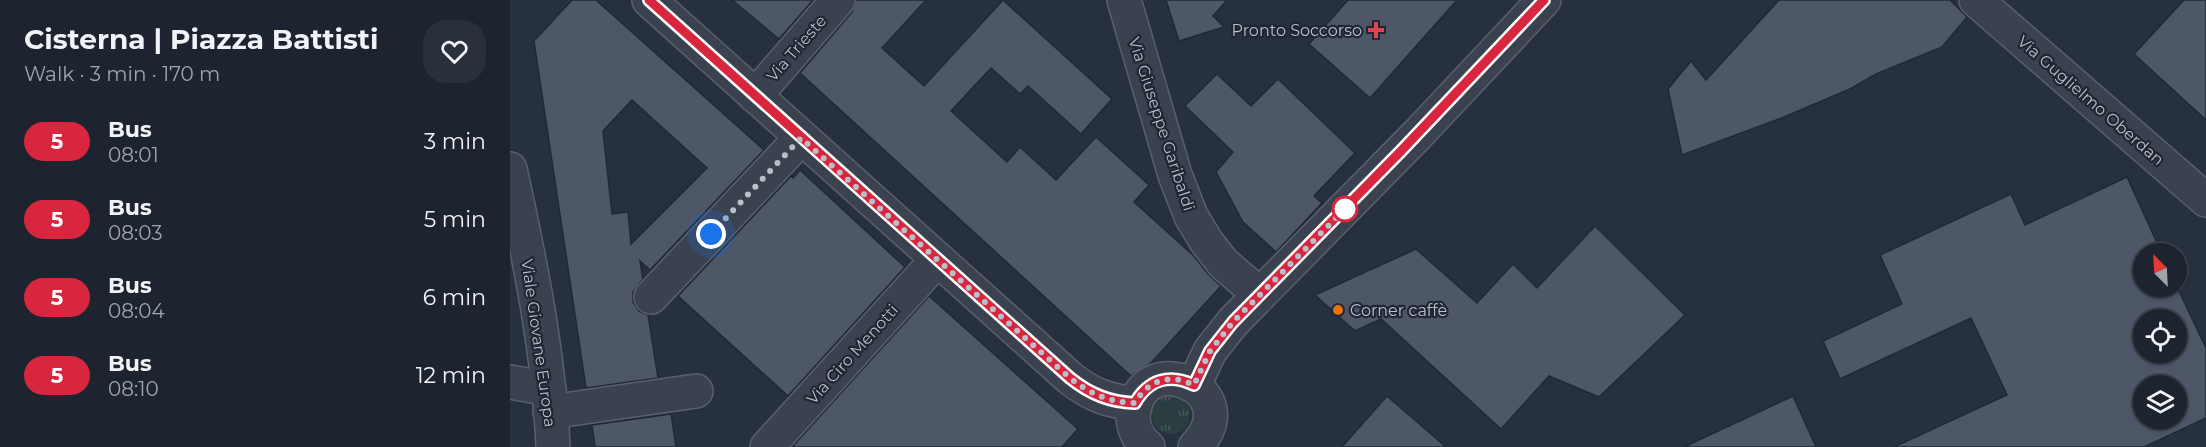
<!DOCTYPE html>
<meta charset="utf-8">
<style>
:root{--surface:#1d242f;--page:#2a303b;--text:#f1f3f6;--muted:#a0a4aa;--line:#3b414b}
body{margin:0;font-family:Montserrat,sans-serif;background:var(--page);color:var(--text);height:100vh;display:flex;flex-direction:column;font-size:22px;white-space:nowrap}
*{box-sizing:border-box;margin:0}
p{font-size:20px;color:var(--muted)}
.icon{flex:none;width:33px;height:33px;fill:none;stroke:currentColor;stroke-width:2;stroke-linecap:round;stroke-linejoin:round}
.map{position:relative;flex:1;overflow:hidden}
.side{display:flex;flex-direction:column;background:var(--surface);width:510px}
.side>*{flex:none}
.badge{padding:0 12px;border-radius:20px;font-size:21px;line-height:39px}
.needle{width:39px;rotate:336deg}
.fabs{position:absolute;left:1623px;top:243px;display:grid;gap:12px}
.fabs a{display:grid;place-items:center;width:54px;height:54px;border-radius:50%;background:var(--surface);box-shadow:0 2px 4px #0004,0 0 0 2px var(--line);font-size:30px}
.you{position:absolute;width:30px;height:30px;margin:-15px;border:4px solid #fff;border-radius:50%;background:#1a73e8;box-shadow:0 0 0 9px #1a73e833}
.map>.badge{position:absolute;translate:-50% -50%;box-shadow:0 0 0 3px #fff}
.round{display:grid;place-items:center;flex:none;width:63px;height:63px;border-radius:24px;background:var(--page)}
.headline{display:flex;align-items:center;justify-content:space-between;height:102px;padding:0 24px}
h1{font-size:28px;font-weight:700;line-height:45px}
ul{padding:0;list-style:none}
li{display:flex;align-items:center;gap:18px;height:78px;padding:0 24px}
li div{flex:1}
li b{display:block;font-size:22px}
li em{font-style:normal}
li .badge{min-width:66px;font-weight:700;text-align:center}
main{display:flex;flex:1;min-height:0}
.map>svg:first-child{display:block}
.grass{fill:url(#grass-tufts)}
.building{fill:#4d5768;stroke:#222936;stroke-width:1.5;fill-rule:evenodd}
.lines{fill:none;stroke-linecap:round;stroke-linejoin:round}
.minor-casing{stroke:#59606d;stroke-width:36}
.minor{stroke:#3b424f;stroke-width:33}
.line-casing{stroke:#fff;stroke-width:14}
.line{stroke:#d7263d;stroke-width:9}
.walk{stroke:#b8beca;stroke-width:6;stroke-dasharray:0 10.8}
.health-dot{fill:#e0444e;stroke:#202734;stroke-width:2}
.stop-dot{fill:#fff;stroke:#d7263d;stroke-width:3}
.food-dot{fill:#e8710a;stroke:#202734;stroke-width:2}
.labels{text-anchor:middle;stroke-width:4.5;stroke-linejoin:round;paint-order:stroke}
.poi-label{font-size:16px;fill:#b8beca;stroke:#202734;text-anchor:end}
.street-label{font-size:16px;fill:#b8beca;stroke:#202734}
</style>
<main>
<section class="side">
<div class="headline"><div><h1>Cisterna | Piazza Battisti</h1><p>Walk · 3 min · 170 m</p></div><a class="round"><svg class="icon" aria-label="heart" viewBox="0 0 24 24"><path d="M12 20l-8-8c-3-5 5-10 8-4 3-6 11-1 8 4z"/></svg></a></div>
<ul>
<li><span class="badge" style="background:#d7263d;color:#fff">5</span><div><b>Bus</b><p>08:01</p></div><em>3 min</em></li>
<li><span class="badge" style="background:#d7263d;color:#fff">5</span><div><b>Bus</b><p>08:03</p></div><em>5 min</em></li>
<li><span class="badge" style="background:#d7263d;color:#fff">5</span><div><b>Bus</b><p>08:04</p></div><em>6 min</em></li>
<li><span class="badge" style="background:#d7263d;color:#fff">5</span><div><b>Bus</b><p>08:10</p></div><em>12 min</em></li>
</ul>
</section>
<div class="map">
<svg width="1696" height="447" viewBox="0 0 1696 447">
<defs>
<pattern id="grass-tufts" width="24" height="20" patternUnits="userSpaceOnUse" patternTransform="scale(1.5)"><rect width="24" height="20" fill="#2a3e41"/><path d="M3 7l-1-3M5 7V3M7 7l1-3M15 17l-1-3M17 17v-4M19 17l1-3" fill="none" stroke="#47585b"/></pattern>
</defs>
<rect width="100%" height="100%" fill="#27303f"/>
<circle class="grass" cx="661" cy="415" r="19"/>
<g class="building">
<path d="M62,0H86L254,150L140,270L130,261L133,279L123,292V302L129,311L138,315L148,378L76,388L24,41ZM122,100L197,168L121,244L118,212L102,214L93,131Z"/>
<path d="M222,0H303L269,39Z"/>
<path d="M346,0H416L372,48L414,86L493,0L602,99L571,134L518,86L510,94L481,68L441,111L497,162L510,147L546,180L586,137L639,185L624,202L684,256L698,274L711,286L641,363L621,376L290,73L342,12Z"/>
<path d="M656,0H717L703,16L714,27L669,41Z"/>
<path d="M838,0H947L860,98L799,44Z"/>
<path d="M1269,0H1440L1457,17L1432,47L1366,74L1340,89L1274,117L1172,155L1158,89L1181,61L1196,80Z"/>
<path d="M1674,0H1696V120L1624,54Z"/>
<path d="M707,74L741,106L768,79L845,153L804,196L812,203L766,252L733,222L706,172L723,152L675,106Z"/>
<path d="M290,170L395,267L278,396L168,296L281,176L283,178Z"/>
<path d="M1617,177L1652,254H1634V286H1666V285L1696,348V418L1634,447H1384L1497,395L1461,318L1330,379L1313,341L1392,304L1370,255L1501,194L1515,225ZM1634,320H1666V352H1634ZM1634,386H1666V418H1634Z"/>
<path d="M1085,226L1175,315L1089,397L1039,376L991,429L871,319L845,331L805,295L906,249L967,303L1003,264L1027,288Z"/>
<path d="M419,296L568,429L552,447H282Z"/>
<path d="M877,396L936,447H832Z"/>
<path d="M1283,396L1306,447H1174Z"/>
<path d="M161,414L166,447H85L82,425Z"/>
</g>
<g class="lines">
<defs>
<g id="minor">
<path d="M139,0L560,378C580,394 599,402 625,403"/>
<path d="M614,0L665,175L681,216L696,241L713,263L749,294"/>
<path d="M1466,0L1696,200"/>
<path d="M245,96L328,0"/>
<path d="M0,169C20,260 39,354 43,447"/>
<path d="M141,297L291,138"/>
<path d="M0,382L39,389"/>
<path d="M684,385L700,351L723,322L908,134L1034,0"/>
<path d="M40,412L186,391"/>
<path d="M257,447L427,260"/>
<path d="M638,447C627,438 621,424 624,410C635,346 739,391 685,447"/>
</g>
</defs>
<use href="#minor" class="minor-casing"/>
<use href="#minor" class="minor"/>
</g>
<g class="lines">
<defs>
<path id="line" d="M139,0L560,378C580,394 599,402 625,403C638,380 659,373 684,385L700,351L723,322L891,151L1034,0"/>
</defs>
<use href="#line" class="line-casing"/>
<use href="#line" class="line"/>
<path class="walk" d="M201,234L291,138L560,378C580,394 599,402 625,403C638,380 659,373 684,385L700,351L723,322L835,209"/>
</g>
<path class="health-dot" d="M863 21h6v6h6v6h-6v6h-6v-6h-6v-6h6z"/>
<circle class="stop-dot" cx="835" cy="209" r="12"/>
<circle class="food-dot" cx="828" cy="310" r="6"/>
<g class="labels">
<g class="poi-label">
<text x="852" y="36">Pronto Soccorso</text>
<text x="840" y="316" text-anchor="start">Corner caffè</text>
</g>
<g class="street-label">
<text transform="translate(286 48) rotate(-49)" y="6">Via Trieste</text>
<text transform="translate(1581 100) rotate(41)" y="6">Via Guglielmo Oberdan</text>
<text transform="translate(652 124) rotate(72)" y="6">Via Giuseppe Garibaldi</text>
<text transform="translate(29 343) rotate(82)" y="6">Viale Giovane Europa</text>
<text transform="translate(342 354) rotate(-48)" y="6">Via Ciro Menotti</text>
</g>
</g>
</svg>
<div class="fabs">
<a><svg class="needle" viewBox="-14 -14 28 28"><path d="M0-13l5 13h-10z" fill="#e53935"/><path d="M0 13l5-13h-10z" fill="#a0a4aa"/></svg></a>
<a><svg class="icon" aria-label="locate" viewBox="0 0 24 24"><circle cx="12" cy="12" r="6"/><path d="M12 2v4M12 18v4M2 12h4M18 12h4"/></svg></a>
<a><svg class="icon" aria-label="layers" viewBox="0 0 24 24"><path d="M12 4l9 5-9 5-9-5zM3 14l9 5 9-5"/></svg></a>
</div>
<div class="you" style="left:201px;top:234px"></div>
</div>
</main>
